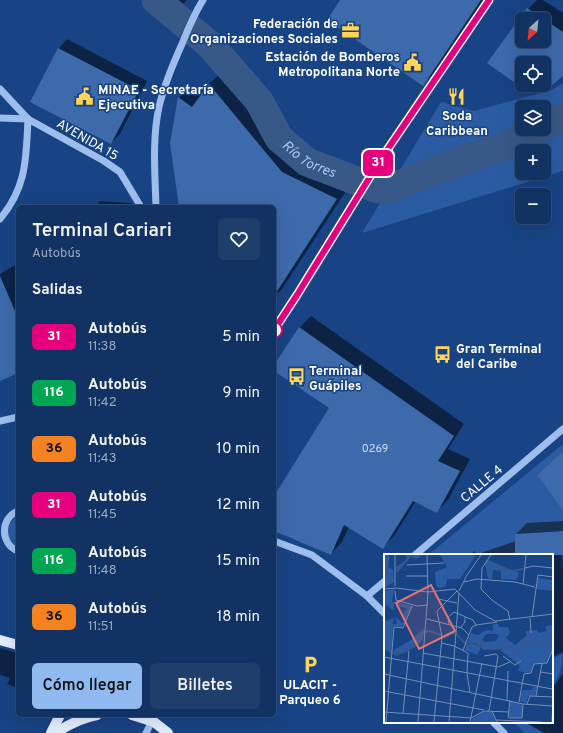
<!DOCTYPE html>
<html lang="es">
<meta charset="utf-8">
<style>
:root{--surface:#123263;--page:#1f3e6c;--text:#f1f3f6;--muted:#9caabe;--line:#314d78;--accent:#90b9f0}
body{margin:0;font-family:Overpass,sans-serif;background:var(--page);color:var(--text);height:100vh;display:flex;flex-direction:column;font-size:15px;white-space:nowrap}
*{box-sizing:border-box;margin:0}
p{font-size:13px;color:var(--muted)}
.icon{flex:none;width:22px;height:22px;fill:none;stroke:currentColor;stroke-width:2;stroke-linecap:round;stroke-linejoin:round}
.map{position:relative;flex:1;overflow:hidden}
.panel{position:absolute;left:16px;top:205px;width:260px;height:512px;display:flex;flex-direction:column;background:var(--surface);border-radius:6px;box-shadow:0 4px 16px #0002,0 0 0 1px var(--line)}
.panel>*{flex:none}
.badge{padding:0 8px;border-radius:6px;font-size:14px;line-height:26px}
.needle{width:26px;rotate:207deg}
.buttons{position:absolute;left:515px;top:12px;display:grid;gap:8px}
.buttons a{display:grid;place-items:center;width:36px;height:36px;border-radius:6px;background:var(--surface);box-shadow:0 4px 16px #0002,0 0 0 1px var(--line);font-size:20px}
.map>.badge{position:absolute;translate:-50% -50%;box-shadow:0 0 0 2px #fff}
h2{padding:0 16px;font-size:15px;line-height:36px}
.round{display:grid;place-items:center;flex:none;width:42px;height:42px;border-radius:6px;background:var(--page)}
.overview{display:flex;align-items:center;justify-content:space-between;height:68px;padding:0 16px}
h1{font-size:19px;font-weight:600;line-height:30px}
.primary-button{display:flex;gap:8px;margin-top:auto;padding:8px 16px}
.primary-button a{flex:1;height:46px;border-radius:6px;background:var(--accent);color:#111;font-size:16px;font-weight:600;line-height:46px;text-align:center}
.primary-button a+a{background:var(--page);color:var(--text)}
ul{padding:0;list-style:none}
li{display:flex;align-items:center;gap:12px;height:56px;padding:0 16px}
li div{flex:1}
li b{display:block;font-size:15px}
li em{font-style:normal}
li .badge{min-width:44px;font-weight:700;text-align:center}
.map>svg:first-child{display:block}
.green{fill:#2b5ca3;fill-rule:evenodd}
.shadow{fill:#0007;fill-rule:evenodd}
.lines{fill:none;stroke-linecap:round;stroke-linejoin:round}
.river{stroke:#385887;stroke-width:29}
.building{fill:#3d6aab;fill-rule:evenodd}
.minor{stroke:#9dbeec;stroke-width:7}
.major{stroke:#e2ecff;stroke-width:10}
.line-casing{stroke:#fff;stroke-width:9}
.line{stroke:#e6007e;stroke-width:6}
.stop-dot{fill:#fff;stroke:#e6007e;stroke-width:2}
.labels{text-anchor:middle;stroke-width:3;stroke-linejoin:round;paint-order:stroke}
.number-label{font-size:11px;fill:#cedaea}
.poi-label{font-size:13px;font-weight:bold;fill:#fff;stroke:#184384;text-anchor:start}
.street-label{font-size:13px;fill:#fff;stroke:#184384}
.water-label{font-size:14px;font-style:italic;fill:#a8c8f4;stroke:#184384}
.inset-river{fill:none;stroke:#385887;stroke-width:2}
.inset-road{fill:none;stroke:#748eb5;stroke-width:1}
.view{fill:#e47373;fill-opacity:0.15;stroke:#e47373;stroke-width:2}
.inset-edge{fill:none;stroke:#fff;stroke-width:2}
</style>
<div class="map">
<svg width="563" height="733" viewBox="0 0 563 733">
<rect width="100%" height="100%" fill="#184384"/>
<g class="green">
<path d="M563,83V171L362,233L441,102L474,111L552,90ZM522,107H544V129H522ZM522,151H544V173H522Z"/>
<path d="M563,444V451L537,475L563,511V567L562,570L559,531L515,534V555H428Z"/>
<path d="M18,516V546C5,540 5,523 18,516Z"/>
<path d="M562,654C563,667 559,677 552,687V659Z"/>
<path d="M514,722H527L529,725L543,733H525Z"/>
</g>
<g class="shadow">
<path d="M173,0H187L183,4Z"/>
<path d="M341,0H483L431,76L423,84Z"/>
<path d="M537,0H543L563,13V75L544,84V63H522V85H532L521,86L489,63L528,9ZM522,19H544V41H522Z"/>
<path d="M67,39L147,81L120,134L111,143L31,101L59,48Z"/>
<path d="M221,73L294,161L348,188L282,289L274,297V207H180L171,143L179,98L190,86L202,95L209,84Z"/>
<path d="M100,201L131,203L134,207H94Z"/>
<path d="M17,264L18,372L0,380V274Z"/>
<path d="M311,316L464,424L448,449L470,459L448,500L437,511L416,501L394,536L383,547L349,527L342,542L331,554L274,530V493L276,494L330,408L274,370V367L300,327Z"/>
<path d="M563,521V652L552,657V555H470L474,551L478,554L516,541V534L527,523Z"/>
<path d="M0,648L18,653V688L7,684L10,678L0,675Z"/>
<path d="M563,673V733H545L529,724L528,722H552V684L555,685Z"/>
</g>
<g class="lines">
<g class="river">
<path id="s1" d="M156,0L211,46L259,101L279,138L307,162L378,189L391,188L439,169L502,147L540,129"/>
<path d="M544,127L563,117"/>
</g>
</g>
<g class="building">
<path d="M340,0H481L423,86L327,20Z"/>
<path d="M527,8L543,19H522V41H544V19L563,32V76L552,85L521,87L487,63ZM522,63H544V85H522Z"/>
<path d="M58,48L139,90L111,144L30,102Z"/>
<path d="M209,84L282,172L337,199L274,296V207H179L170,143L178,97L192,107Z"/>
<path d="M0,276L18,318V373L0,381Z"/>
<path d="M299,327L454,436L438,461L460,471L437,513L413,501L383,549L344,525L331,555L274,531V496L329,408L274,371V365Z"/>
<path d="M563,451V511L537,475Z"/>
<path d="M563,531V555H515V534Z"/>
</g>
<g class="lines">
<g class="minor">
<path d="M0,89L28,119L104,161L120,172L141,207"/>
<path d="M0,118L28,119"/>
<path d="M156,207C155,174 152,139 159,107C164,85 173,64 182,44C188,29 194,14 203,0"/>
<path d="M0,219C27,187 26,158 28,119"/>
<path d="M274,330L297,295L381,159L489,0"/>
<path d="M0,421L18,417"/>
<path d="M18,511C0,518 0,544 18,551"/>
<path d="M274,541L312,555L367,596L385,614"/>
<path d="M415,555L563,429"/>
<path d="M367,596L385,581"/>
<path d="M493,722L504,733"/>
<path d="M146,733L152,721"/>
</g>
<g class="major">
<path d="M0,640L18,645"/>
<path d="M132,715L151,721"/>
<path d="M145,715L168,733"/>
<path d="M51,733L60,715"/>
<path d="M56,733C69,724 82,718 97,715"/>
</g>
</g>
<g class="lines">
<defs>
<path id="line" d="M274,330L297,295L381,159L489,0"/>
</defs>
<use href="#line" class="line-casing"/>
<use href="#line" class="line"/>
</g>
<defs>
<symbol id="office-bare" viewBox="-9 -9 18 18"><path d="M-6-3h4V-5.5h4V-3h4V5H-6ZM-1-4.5V-3h2v-1.5ZM-6 0V1H6V0Z" fill="#ffd558" stroke="#184384" stroke-width="2.5" paint-order="stroke"/></symbol>
<symbol id="civic-bare" viewBox="-9 -9 18 18"><path d="M-.6-6.5H3V-4.5H.6V-3L4-1V1h2V6H-6V1h2V-1L-.6-3ZM-1.2 2.5V6h2.4V2.5Z" fill="#ffd558" stroke="#184384" stroke-width="2.5" paint-order="stroke"/></symbol>
<symbol id="restaurant-bare" viewBox="-9 -9 18 18"><path d="M-5-6h1v4h1v-4h1v4h1v-4h1v5L-1.5 .5V6h-2V.5L-5-1ZM5-6V6H3V1.5H1.5Q1.5-4 5-6Z" fill="#ffd558" stroke="#184384" stroke-width="2.5" paint-order="stroke"/></symbol>
<symbol id="bus-bare" viewBox="-9 -9 18 18"><path d="M-5-6H5V4H4V6H2V4H-2V6H-4V4H-5ZM-3.5-4V0h7V-4ZM-3.5 1.2v1.5H-2V1.2ZM2 1.2v1.5H3.5V1.2Z" fill="#ffd558" stroke="#184384" stroke-width="2.5" paint-order="stroke"/></symbol>
<symbol id="parking-bare" viewBox="-9 -9 18 18"><path d="M-3.5-5.5H1a3.5 3.5 0 0 1 0 7H-1V5.5H-3.5ZM-1-3.4V-.6H.8a1.4 1.4 0 0 0 0-2.8Z" fill="#ffd558" stroke="#184384" stroke-width="2.5" paint-order="stroke"/></symbol>
</defs>
<g fill-rule="evenodd">
<use href="#office-bare" x="338" y="18" width="25" height="25"/>
<use href="#civic-bare" x="400" y="50" width="25" height="25"/>
<use href="#civic-bare" x="72" y="84" width="25" height="25"/>
<use href="#restaurant-bare" x="444" y="84" width="25" height="25"/>
<use href="#bus-bare" x="430" y="342" width="25" height="25"/>
<use href="#bus-bare" x="284" y="364" width="25" height="25"/>
<use href="#parking-bare" x="298" y="652" width="25" height="25"/>
</g>
<circle class="stop-dot" cx="274" cy="330" r="8"/>
<g class="labels">
<g class="number-label">
<text x="375" y="452">0269</text>
</g>
<g class="poi-label">
<text x="338" y="28" text-anchor="end">Federación de<tspan x="338" dy="15">Organizaciones Sociales</tspan></text>
<text x="400" y="61" text-anchor="end">Estación de Bomberos<tspan x="400" dy="15">Metropolitana Norte</tspan></text>
<text x="98" y="94">MINAE - Secretaría<tspan x="98" dy="15">Ejecutiva</tspan></text>
<text x="457" y="120" text-anchor="middle">Soda<tspan x="457" dy="15">Caribbean</tspan></text>
<text x="456" y="353">Gran Terminal<tspan x="456" dy="15">del Caribe</tspan></text>
<text x="309" y="375">Terminal<tspan x="309" dy="15">Guápiles</tspan></text>
<text x="310" y="689" text-anchor="middle">ULACIT -<tspan x="310" dy="15">Parqueo 6</tspan></text>
</g>
<g class="street-label">
<text transform="translate(88 139) rotate(30)" y="5">AVENIDA 15</text>
<text transform="translate(481 483) rotate(-40)" y="5">CALLE 4</text>
</g>
<g class="water-label">
<text dy="5" stroke="none"><textPath href="#s1" startOffset="224">Río Torres</textPath></text>
</g>
</g>
<g transform="translate(384 554)">
<rect width="169" height="169" fill="#184384"/>
<path d="M0,1L6,2L4,13L9,16L10,28L0,34ZM22,1H40L32,5L27,3L13,19L12,13L23,6ZM56,1H92L76,25H63L62,32L55,34L52,32L51,18L63,13ZM104,6L135,19L132,26L117,25V17L109,16L108,25L104,24L101,10ZM154,24L169,26L168,37L152,35ZM10,35L8,48H12L28,52L18,73L9,72L7,99L0,95V63L2,67L10,64L8,70H13L11,63L19,69L21,65L17,62V60H21L20,58L24,55L16,52L14,54V49H10V55L8,56L3,51L0,52V37ZM109,70H114L115,73H124L126,79L122,84L131,91L142,82V77L153,76L155,79L163,77L161,72L169,71V95L162,109L149,110L147,118L141,119L133,116L136,113L134,110L116,96L122,94L127,97L123,94L100,96L90,88L83,90L87,79L94,81L102,76L109,77ZM102,80H112L115,82L112,87L101,88L98,86ZM40,74L39,85L30,94L10,100V96L29,85ZM90,90L97,93L93,101L81,96L82,92ZM149,133H153L151,142H144L142,149L136,147L138,136H148ZM126,147L138,150V164L125,163ZM99,158H108L112,168H87L88,165Z" fill="#2b5ca3" fill-rule="evenodd"/>
<path class="inset-river" d="M0,5L3,20L0,24M102,10L129,17L139,15M13,17L26,2L31,1M0,93L12,101L25,96L40,78L46,77L62,83L67,79L72,80L84,92L90,88L105,95L123,94L130,98L136,95L140,87L162,90L169,82"/>
<path class="inset-road" d="M11,1V32M43,1L44,38M107,1L98,14L97,35L109,47L124,57L126,66M23,11L60,9M141,14L149,12L169,14M22,22H44M80,28L93,25L131,28L151,33M139,30L142,1M0,35L12,34L44,38L71,35L91,56L111,67L169,60M11,37L12,46L33,52L44,51M75,37L83,21L97,1M54,45L73,49M148,63L154,21L169,23M146,64L147,79M43,65L78,74L85,81M65,71L64,63L70,58L89,66L92,71L113,68M76,74L81,68V63M57,89L70,92L84,99L83,120L86,138M79,96L88,73L92,71M39,99L114,113L126,108M100,102L112,100L114,102L105,157M119,102L131,111L137,107M0,103L168,135M157,118L169,120M0,120L139,150L169,152M0,137L100,156M152,142L158,110M123,146L124,117M135,148L140,120L147,119L150,110L163,109L169,95M143,150L146,142L169,143M108,157L113,168M0,158L87,164L100,157L125,158M19,159L25,97M124,164L126,146M125,164H138L139,150M112,166L158,168M2,168L10,73L19,74L28,52M34,168L44,38M50,168L58,83L53,57L73,37M65,168L75,39M86,168L98,109M168,168L169,148"/>
<path class="view" d="M47,31L71,77L35,95L12,49Z"/>
<rect width="169" height="169" class="inset-edge"/>
</g>
</svg>
<div class="buttons">
<a><svg class="needle" viewBox="-14 -14 28 28"><path d="M0-13l5 13h-10z" fill="#e53935"/><path d="M0 13l5-13h-10z" fill="#9caabe"/></svg></a>
<a><svg class="icon" aria-label="locate" viewBox="0 0 24 24"><circle cx="12" cy="12" r="6"/><path d="M12 2v4M12 18v4M2 12h4M18 12h4"/></svg></a>
<a><svg class="icon" aria-label="layers" viewBox="0 0 24 24"><path d="M12 4l9 5-9 5-9-5zM3 14l9 5 9-5"/></svg></a>
<a>+</a>
<a>−</a>
</div>
<b class="badge" style="left:378px;top:163px;background:#e6007e;color:#fff">31</b>
<section class="panel">
<div class="overview"><div><h1>Terminal Cariari</h1><p>Autobús</p></div><a class="round"><svg class="icon" aria-label="heart" viewBox="0 0 24 24"><path d="M12 20l-8-8c-3-5 5-10 8-4 3-6 11-1 8 4z"/></svg></a></div>
<h2>Salidas</h2>
<ul>
<li><span class="badge" style="background:#e6007e;color:#fff">31</span><div><b>Autobús</b><p>11:38</p></div><em>5 min</em></li>
<li><span class="badge" style="background:#00a651;color:#fff">116</span><div><b>Autobús</b><p>11:42</p></div><em>9 min</em></li>
<li><span class="badge" style="background:#f58220;color:#111">36</span><div><b>Autobús</b><p>11:43</p></div><em>10 min</em></li>
<li><span class="badge" style="background:#e6007e;color:#fff">31</span><div><b>Autobús</b><p>11:45</p></div><em>12 min</em></li>
<li><span class="badge" style="background:#00a651;color:#fff">116</span><div><b>Autobús</b><p>11:48</p></div><em>15 min</em></li>
<li><span class="badge" style="background:#f58220;color:#111">36</span><div><b>Autobús</b><p>11:51</p></div><em>18 min</em></li>
</ul>
<div class="primary-button"><a>Cómo llegar</a><a>Billetes</a></div>
</section>
</div>
